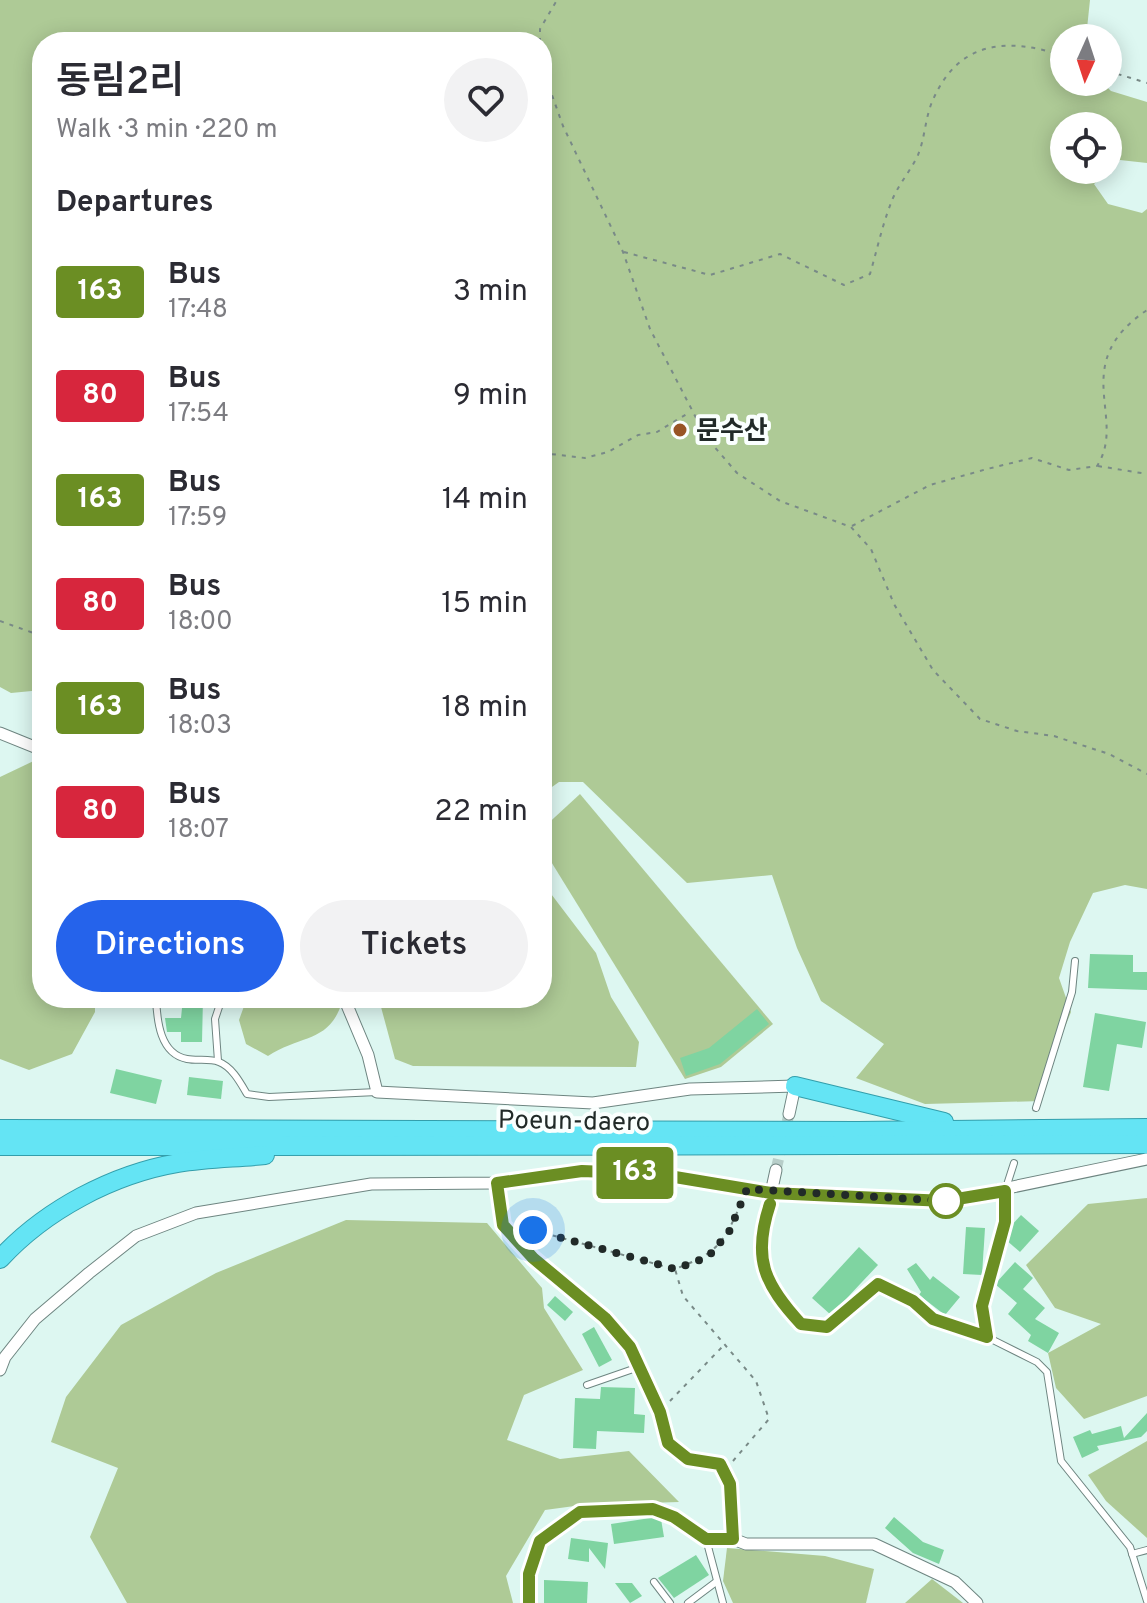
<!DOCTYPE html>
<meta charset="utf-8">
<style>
:root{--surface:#fff;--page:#f2f2f3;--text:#2b2b33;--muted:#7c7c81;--accent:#2563eb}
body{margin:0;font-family:Overpass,"Noto Sans KR",sans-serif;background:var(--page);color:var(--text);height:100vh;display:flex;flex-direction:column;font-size:30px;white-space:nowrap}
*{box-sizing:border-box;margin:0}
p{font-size:26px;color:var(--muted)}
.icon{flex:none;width:44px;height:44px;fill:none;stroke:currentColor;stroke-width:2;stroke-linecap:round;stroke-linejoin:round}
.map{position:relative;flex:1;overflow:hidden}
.sheet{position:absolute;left:32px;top:32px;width:520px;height:976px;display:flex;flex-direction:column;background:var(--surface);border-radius:32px;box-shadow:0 4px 20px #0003}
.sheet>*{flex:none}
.badge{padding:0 16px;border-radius:6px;font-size:28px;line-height:52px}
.needle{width:52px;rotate:183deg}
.buttons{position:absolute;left:1050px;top:24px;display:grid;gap:16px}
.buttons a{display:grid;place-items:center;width:72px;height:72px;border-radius:50%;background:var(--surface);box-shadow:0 4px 20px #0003;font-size:40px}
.you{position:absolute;width:40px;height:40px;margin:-20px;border:6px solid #fff;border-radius:50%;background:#1a73e8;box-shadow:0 0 0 12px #1a73e833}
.map>.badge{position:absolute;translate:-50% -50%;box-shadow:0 0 0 4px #fff}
h2{padding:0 24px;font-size:30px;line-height:72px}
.round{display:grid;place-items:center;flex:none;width:84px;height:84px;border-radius:42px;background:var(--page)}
.head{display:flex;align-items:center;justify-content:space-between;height:136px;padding:0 24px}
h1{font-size:38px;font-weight:600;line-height:60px}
.action{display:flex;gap:16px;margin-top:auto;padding:16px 24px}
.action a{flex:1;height:92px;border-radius:48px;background:var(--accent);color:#fff;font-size:32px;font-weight:600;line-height:92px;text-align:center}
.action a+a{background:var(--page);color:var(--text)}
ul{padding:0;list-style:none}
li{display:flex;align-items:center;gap:24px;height:104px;padding:0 24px}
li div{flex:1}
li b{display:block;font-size:30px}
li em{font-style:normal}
li .badge{min-width:88px;font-weight:700;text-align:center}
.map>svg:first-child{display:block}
.green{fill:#aeca96;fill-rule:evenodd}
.building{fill:#7fd4a1}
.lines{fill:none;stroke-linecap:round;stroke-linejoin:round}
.minor-tunnel{stroke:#b7cec9;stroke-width:11;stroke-dasharray:11 5.5;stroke-linecap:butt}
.service-casing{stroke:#6e8581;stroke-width:8}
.minor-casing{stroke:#6e8581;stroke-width:13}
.trunk-casing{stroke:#339eab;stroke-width:20}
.path{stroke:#798a87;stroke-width:2;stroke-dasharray:4 6;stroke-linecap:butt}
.service{stroke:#fff;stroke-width:6}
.minor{stroke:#fff;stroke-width:11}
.trunk{stroke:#64e4f4;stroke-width:18}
.line-casing{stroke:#fff;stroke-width:18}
.line{stroke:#6b8e23;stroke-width:12}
.walk{stroke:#212a28;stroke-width:8;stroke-dasharray:0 14.4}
.poi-dot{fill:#985525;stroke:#fafffe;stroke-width:3}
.stop-dot{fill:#fff;stroke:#6b8e23;stroke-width:4}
.labels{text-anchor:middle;stroke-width:8;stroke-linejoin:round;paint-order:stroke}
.poi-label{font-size:26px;font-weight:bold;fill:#212a28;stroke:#fafffe;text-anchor:start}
.street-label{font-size:26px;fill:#212a28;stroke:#fafffe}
</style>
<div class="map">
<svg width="1147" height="1603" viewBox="0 0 1147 1603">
<rect width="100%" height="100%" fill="#ddf7f1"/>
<g class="green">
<path d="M0,0H1090L1086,38H1064V82H1102L1111,91L1147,102V163L1120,160L1094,184L1108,204L1142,213L1147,209V889L1125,885L1093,893L1070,942L1059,978L1071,1012L1053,1057L1042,1101L925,1104L856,1078L884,1044L821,1001L797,948L772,875L687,883L583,782H559L542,794V42H42V690L11,693L0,687ZM1064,126H1108V170H1064Z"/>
<path d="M42,757V998H95V1012L72,1054L29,1070L0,1059V777Z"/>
<path d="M580,794L773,1024L721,1067L685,1079L542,847V829Z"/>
<path d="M542,882L596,953L611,997L639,1042L636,1067L413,1066L395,1059L381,1007L391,998H542Z"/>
<path d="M247,998H343C332,1043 302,1034 268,1056L246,1044L239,1020Z"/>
<path d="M1147,1198V1396L1084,1419L1056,1388L1048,1353L1101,1324L1055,1308L1026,1265L1088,1204Z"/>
<path d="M346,1220L487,1223L542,1288L544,1308L583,1370L524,1395L507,1440L560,1459L629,1451L679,1502L582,1505L545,1510L506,1576L513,1603H127L90,1537L118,1468L51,1442L66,1397L121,1325L216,1273Z"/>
<path d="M1147,1441V1538L1106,1501L1088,1475Z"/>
<path d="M727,1548L825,1556L874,1569L866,1603H733L723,1581Z"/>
<path d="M932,1579L963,1603H905Z"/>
</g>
<g class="building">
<path d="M1090,954L1133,955V972H1147V990L1088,988Z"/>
<path d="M183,998H203L202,1042H181V1032H167L165,1018H181Z"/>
<path d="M757,1009L769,1024L720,1064L686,1076L680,1058L709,1048Z"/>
<path d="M1095,1013L1146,1022L1142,1048L1117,1044L1109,1091L1083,1087Z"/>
<path d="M116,1069L162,1080L156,1104L110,1093Z"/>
<path d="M189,1077L223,1081L221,1099L187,1095Z"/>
<path d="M1021,1215L1039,1231L1020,1252L1006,1240L1010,1227Z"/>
<path d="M966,1227L985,1228L982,1275L963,1274Z"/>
<path d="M859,1247L878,1265L831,1315L812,1298Z"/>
<path d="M1015,1262L1033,1278L1023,1289L1045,1308L1035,1319L1059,1333L1048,1353L1028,1341L1031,1335L1008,1314L1017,1303L995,1284Z"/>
<path d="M916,1263L930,1280L933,1276L960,1297L945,1315L919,1295L921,1292L907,1269Z"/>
<path d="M555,1296L573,1312L565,1321L547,1305Z"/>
<path d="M594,1327L612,1360L599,1367L582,1334Z"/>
<path d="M601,1387L635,1388L634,1414L645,1415L644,1433L597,1431L596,1449L573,1448L575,1398L600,1399Z"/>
<path d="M1147,1413V1431L1141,1437L1097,1446L1099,1450L1082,1458L1073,1437L1090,1430L1092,1434L1121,1426L1124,1438Z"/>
<path d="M657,1517L661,1519L664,1537L614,1544L611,1524Z"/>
<path d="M894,1517L923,1542L944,1550L939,1564L913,1553L885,1528Z"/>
<path d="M571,1538L608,1543L605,1569L589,1548V1562L568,1559Z"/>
<path d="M696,1555L709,1575L674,1598L658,1578Z"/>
<path d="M544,1580L588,1582L587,1603H544Z"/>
<path d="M615,1583H632L642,1596L630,1603Z"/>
</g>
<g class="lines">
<path class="minor-tunnel" d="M776,1170L789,1114"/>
<defs>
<g id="service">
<path d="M156,998C157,1021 160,1054 187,1059C197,1061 210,1058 219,1062C232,1067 240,1082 247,1094L269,1097L377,1092"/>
<path d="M218,1061L215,1019L222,998"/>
<path d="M1036,1108L1072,992L1075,961"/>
<path d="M771,1193C764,1261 749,1267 801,1324L827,1327L878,1284L913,1301L933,1319L987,1337L1037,1362L1047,1372L1061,1461L1130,1547L1147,1601"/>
<path d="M987,1337L982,1306L1005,1222V1191L1014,1163"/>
<path d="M587,1385L639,1367"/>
<path d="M706,1539L723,1603"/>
<path d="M1132,1554L1147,1550"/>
<path d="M654,1582L670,1603"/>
<path d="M529,1603V1574L540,1541L580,1512L653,1509L674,1517L706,1539H733"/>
<path d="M688,1603L716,1582"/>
</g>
<g id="minor">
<path d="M0,733L42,750"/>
<path d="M344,998L368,1055L377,1092L593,1103L690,1089L795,1086L789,1114"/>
<path d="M497,1183L503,1225L533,1258L605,1318L630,1347L660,1412L668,1443L688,1459L720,1464L730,1484L733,1539L746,1544H874L955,1582L977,1603"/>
<path d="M771,1193L776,1170"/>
<path d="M0,1370L5,1357L35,1319L89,1273L136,1236L196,1213L371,1184L494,1183L582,1171L657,1174L771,1193L945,1201L1147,1159"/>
</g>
<g id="trunk">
<path d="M795,1086L944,1122"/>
<path d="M0,1129L857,1131L1147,1128"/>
<path d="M0,1146C382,1144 765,1148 1147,1144"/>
<path d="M0,1259C45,1210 113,1174 178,1163C207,1158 237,1158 265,1155"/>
</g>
</defs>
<use href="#service" class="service-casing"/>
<use href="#minor" class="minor-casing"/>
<use href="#trunk" class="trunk-casing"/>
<g class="path">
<path d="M540,42V29L557,0"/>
<path d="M542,67L563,126L623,252L650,329L706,437L737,473L780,501L851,527L871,549L894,604L933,670L980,719L1017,731L1054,736L1109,754L1147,774"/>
<path d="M1108,71L1147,83"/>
<path d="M624,252L710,275L780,254L844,285L870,274C877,250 882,226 891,203C897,186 910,172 918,155C925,138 925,119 932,102C958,40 1007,37 1064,56"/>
<path d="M542,453L585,458L608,452L638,435L657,432L690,412"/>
<path d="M1098,466L1147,474"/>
<path d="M852,526L930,485L987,469L1032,458L1069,470L1097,466C1128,418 1067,364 1147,310"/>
<path d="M0,621L42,636"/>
<path d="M517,1219L533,1230L674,1269"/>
<path d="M670,1401L724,1345"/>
<path d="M733,1461L769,1419L756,1381L683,1296L675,1269C718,1253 724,1243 742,1201"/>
</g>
<use href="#service" class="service"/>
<use href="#minor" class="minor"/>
<use href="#trunk" class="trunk"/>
</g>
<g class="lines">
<defs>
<path id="line" d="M529,1603V1574L540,1541L580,1512L653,1509L674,1517L706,1539H733L730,1484L720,1464L688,1459L668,1443L660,1412L630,1347L605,1318L533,1258L503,1225L497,1183L582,1171L657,1174L771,1193L945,1201L1005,1191V1222L982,1306L987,1337L933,1319L913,1301L878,1284L827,1327L801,1324C764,1284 752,1258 770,1204"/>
</defs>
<use href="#line" class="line-casing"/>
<use href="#line" class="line"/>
<path class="walk" d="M533,1230L675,1269L708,1257L729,1232L747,1189L946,1201"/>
</g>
<circle class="poi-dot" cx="680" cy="430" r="8"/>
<circle class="stop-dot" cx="946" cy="1201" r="16"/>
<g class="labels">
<g class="poi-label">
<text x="696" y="439">문수산</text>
</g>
<g class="street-label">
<text transform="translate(574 1120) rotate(1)" y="9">Poeun-daero</text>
</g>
</g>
</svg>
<div class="buttons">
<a><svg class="needle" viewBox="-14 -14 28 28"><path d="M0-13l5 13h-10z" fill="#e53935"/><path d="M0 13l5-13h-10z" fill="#7c7c81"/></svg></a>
<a><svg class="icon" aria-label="locate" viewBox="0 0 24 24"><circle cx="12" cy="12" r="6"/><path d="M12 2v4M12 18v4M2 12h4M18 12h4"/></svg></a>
</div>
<div class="you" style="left:533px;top:1230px"></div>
<b class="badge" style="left:635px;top:1173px;background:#6b8e23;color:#fff">163</b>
<section class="sheet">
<div class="head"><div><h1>동림2리</h1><p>Walk · 3 min · 220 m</p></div><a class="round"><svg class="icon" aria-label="heart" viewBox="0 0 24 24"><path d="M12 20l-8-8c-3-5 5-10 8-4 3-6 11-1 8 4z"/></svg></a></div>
<h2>Departures</h2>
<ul>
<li><span class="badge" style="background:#6b8e23;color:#fff">163</span><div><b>Bus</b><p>17:48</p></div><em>3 min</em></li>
<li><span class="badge" style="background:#d7263d;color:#fff">80</span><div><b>Bus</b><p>17:54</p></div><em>9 min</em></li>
<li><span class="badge" style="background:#6b8e23;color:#fff">163</span><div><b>Bus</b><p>17:59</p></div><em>14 min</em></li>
<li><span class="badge" style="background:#d7263d;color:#fff">80</span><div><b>Bus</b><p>18:00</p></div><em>15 min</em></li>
<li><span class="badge" style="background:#6b8e23;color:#fff">163</span><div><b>Bus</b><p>18:03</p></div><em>18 min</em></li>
<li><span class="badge" style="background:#d7263d;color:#fff">80</span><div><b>Bus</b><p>18:07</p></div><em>22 min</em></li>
</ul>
<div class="action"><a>Directions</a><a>Tickets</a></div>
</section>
</div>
